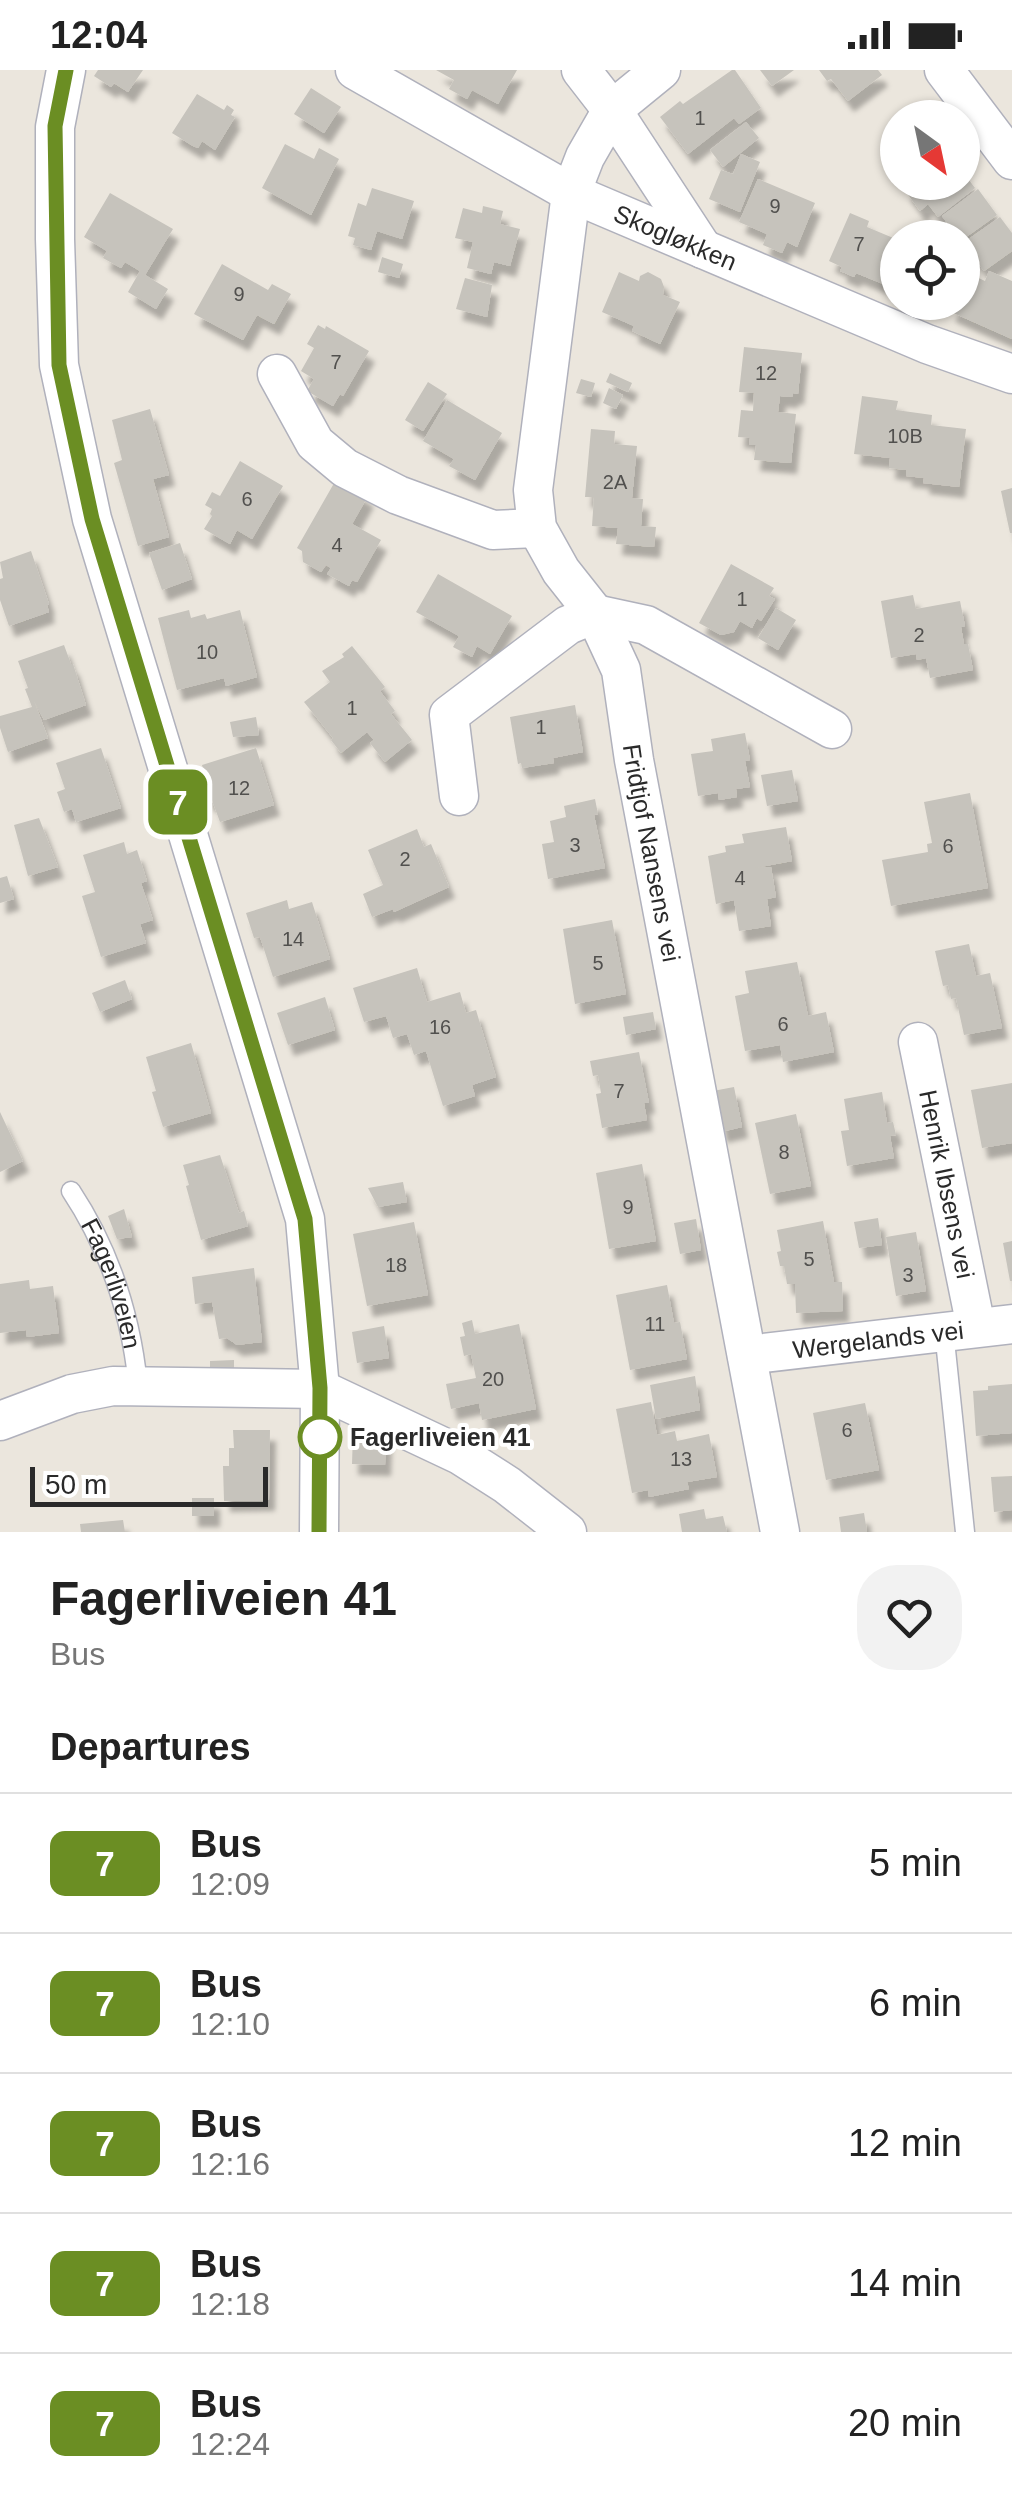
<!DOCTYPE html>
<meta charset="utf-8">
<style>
:root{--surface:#fff;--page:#f2f2f2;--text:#222;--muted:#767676;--line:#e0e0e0}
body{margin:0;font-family:Arial,sans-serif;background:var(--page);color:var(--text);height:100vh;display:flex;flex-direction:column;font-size:38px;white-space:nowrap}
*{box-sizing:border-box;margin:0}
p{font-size:32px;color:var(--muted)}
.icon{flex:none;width:55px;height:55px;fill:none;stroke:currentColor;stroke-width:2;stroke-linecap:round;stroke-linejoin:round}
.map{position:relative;height:1462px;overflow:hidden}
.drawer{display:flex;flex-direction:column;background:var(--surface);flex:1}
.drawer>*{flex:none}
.badge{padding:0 20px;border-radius:15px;font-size:35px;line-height:65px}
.needle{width:65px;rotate:147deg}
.controls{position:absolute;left:880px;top:30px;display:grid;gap:20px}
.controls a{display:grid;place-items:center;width:100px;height:100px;border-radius:50%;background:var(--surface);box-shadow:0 2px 8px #0004;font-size:50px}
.scale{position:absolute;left:30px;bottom:25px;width:238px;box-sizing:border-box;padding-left:10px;border:5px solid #2a2a2a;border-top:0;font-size:28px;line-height:35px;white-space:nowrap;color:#2a2a2a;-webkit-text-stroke:8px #fff;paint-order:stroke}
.map>.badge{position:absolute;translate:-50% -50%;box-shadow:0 0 0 5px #fff}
h2{padding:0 50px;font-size:38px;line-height:90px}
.round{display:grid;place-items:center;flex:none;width:105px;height:105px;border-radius:40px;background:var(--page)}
.overview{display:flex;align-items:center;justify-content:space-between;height:170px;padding:0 50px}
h1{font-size:48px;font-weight:700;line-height:75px}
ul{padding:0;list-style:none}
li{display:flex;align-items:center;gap:30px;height:140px;padding:0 50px;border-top:2px solid var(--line)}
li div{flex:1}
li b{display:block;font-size:38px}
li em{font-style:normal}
li .badge{min-width:110px;font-weight:700;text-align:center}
.status{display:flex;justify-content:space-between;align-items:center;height:70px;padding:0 50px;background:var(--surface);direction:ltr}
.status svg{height:28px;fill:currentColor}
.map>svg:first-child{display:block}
.building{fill:#c6c3bc;filter:url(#shadow)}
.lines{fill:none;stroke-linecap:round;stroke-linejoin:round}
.service-casing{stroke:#b0b1bc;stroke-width:21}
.minor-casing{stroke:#b0b1bc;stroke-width:41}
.service{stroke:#fff;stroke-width:18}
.minor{stroke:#fff;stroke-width:38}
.line-casing{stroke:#fff;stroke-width:22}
.line{stroke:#6b8e23;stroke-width:15}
.stop-dot{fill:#fff;stroke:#6b8e23;stroke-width:5}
.labels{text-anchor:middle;stroke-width:8;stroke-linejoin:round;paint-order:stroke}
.number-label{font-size:20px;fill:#51504e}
.street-label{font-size:25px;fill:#2a2a2a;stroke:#fff}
.stop-label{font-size:25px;font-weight:bold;fill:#2a2a2a;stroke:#fff;text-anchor:start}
</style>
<div class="status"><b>12:04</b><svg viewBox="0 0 49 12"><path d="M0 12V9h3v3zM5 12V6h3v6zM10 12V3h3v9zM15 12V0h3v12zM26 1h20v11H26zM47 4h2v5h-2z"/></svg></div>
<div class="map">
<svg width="1012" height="1462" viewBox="0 0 1012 1462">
<defs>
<filter id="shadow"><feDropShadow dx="6" dy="11" stdDeviation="2.5" flood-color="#0004"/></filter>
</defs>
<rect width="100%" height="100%" fill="#ebe6dd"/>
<g class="building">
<path d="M98,0H143L128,22L114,13L111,17L94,6Z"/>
<path d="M436,0H517L498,34L472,20L467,29L449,19L454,10Z"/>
<path d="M732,0H735L761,38L739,54L734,48L688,84L660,47L680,31L683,34Z"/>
<path d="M760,0H794L772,16Z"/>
<path d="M819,0H878L882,5L848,31L831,9L827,11Z"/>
<path d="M311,18L341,37L324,63L294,44Z"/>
<path d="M197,24L224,40L227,35L234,40L231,45L235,47L215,80L202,71L198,78L193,76L172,63Z"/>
<path d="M746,52L759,68L723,97L710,80Z"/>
<path d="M285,74L314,89L319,78L339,89L311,145L262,118Z"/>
<path d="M741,84L760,92L740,142L709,129L721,100L733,104Z"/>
<path d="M962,101L975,118L938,147L928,134L920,141L904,119L913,112H962Z"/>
<path d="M758,109L815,133L797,177L787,172L782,183L763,175L767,164L739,152Z"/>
<path d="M372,118L414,131L402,169L377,161L371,180L353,175L355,168L348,166L358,133L366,136Z"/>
<path d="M978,119L997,145L962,170V168H958L942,146Z"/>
<path d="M110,123L173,159L145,205L168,219L156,239L128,222L140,201L125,192L121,198L103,188L107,181L84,167Z"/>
<path d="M483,136L503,141L500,154L520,159L510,196L494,192L491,204L467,198L473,172L455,168L463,138L482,143Z"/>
<path d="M850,143L869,151L867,157L898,170V195L888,216L856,203L854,207L840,201L842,197L829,191Z"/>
<path d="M1000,147L1012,163V181L984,201L963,173Z"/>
<path d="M382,187L403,194L399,208L378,202Z"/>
<path d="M222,194L268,220L272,214L291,224L274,254L257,245L243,270L194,244Z"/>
<path d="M989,201L1012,211V269L949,241L953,232H962V211L966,202L985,211Z"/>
<path d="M619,202L639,211L640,206L648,202L661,209L664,217L663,225L680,232L660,274L632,261L634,256L602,242Z"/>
<path d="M465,208L492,215L487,247L456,239Z"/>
<path d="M318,255L325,259L326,256L369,281L343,326L340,324L333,336L307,321L314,309L301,301L314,278L307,274Z"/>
<path d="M744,277L802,283L798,324L793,323L792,327L780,326L778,342L796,344L791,393L754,390L756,375H749L750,368L738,367L741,340L753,341L754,323L739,322Z"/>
<path d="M610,303L632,313L628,322L606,312Z"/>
<path d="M581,309L595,313L591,327L576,323Z"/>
<path d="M428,312L447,324L423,361L405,350Z"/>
<path d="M609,318L623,325L616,339L603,333Z"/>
<path d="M862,326L898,331L896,340L932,345L931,355L966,359L959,417L923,413L924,408L906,406V400L889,398L890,388L854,384Z"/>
<path d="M447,330L502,363L475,410L449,396L454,389L423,371Z"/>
<path d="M150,339L169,405L153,409L169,467L138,476L114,393L122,390L112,350Z"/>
<path d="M591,359L615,361L614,374L637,376L632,428L643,429L641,456L656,457L654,477L616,474L618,458L592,456L594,427H585Z"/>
<path d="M240,391L283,416L252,469L237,460L230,474L204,459L212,446L210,444L212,439L205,435L212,422L220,426Z"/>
<path d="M337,408L368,426L352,454L381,470L357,512L352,510L349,516L327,504L331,498L326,495L321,502L303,492L302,481L297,478Z"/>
<path d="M1012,418V463H1010L1001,421Z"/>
<path d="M180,473L192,509L162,520L149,483Z"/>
<path d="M31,481L49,534L47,535L49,542L9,556L0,530V509L3,508L0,492Z"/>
<path d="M731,494L774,518L769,526L775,529L761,551L757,548L752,558L740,551L734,562L721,565L699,553Z"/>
<path d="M438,504L512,546L490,584L477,576L472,587L453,577L459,566L416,542Z"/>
<path d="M913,525L916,539L960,531L965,556L961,557L964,574H968L973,600L930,608L926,588L917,590L916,584L891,588L881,531Z"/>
<path d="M776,538L796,550L778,580L758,568Z"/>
<path d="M189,540L191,548L205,544L207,549L240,540L257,607L226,616L224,608L177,620L158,548Z"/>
<path d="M64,575L71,594H73L86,635L44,650L34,631L48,668L8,682L0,658V646L32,637L25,619L28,618L18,591Z"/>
<path d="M352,576L385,617L380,621L395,641L391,644L412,670L385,692L370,673L374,670L367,662L341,683L331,670L333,668L304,632L330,612L322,601L344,587L342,584Z"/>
<path d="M575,635L583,682L553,688L554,693L522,698L521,693L518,694L510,647Z"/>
<path d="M256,647L259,665L233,667L230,652Z"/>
<path d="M745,663L750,690L745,691L750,717L736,719L737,727L719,730L718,723L698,726L691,684L713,681L711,669Z"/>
<path d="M101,678L121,738L76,752L72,739L64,742L57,722L65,719L56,693Z"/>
<path d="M256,678L274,735L220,752L212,730L208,731L204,718L208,716L202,695Z"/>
<path d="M792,700L798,731L767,736L761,705Z"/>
<path d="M970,723L988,818L891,836L882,790L928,782L927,774L932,773L924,732Z"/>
<path d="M595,729L598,744L594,745L605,798L548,809L542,774L554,772L550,751L566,747L564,736Z"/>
<path d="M39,748L58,797L28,806L14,755Z"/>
<path d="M786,757L792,791L755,798L771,797L776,827L767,829L771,856L739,861L734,830L716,834L708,786L726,782L725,776L744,773L742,764Z"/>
<path d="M417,759L424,777L431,774L449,817L394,842L393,839L372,847L363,824L383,815L368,780Z"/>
<path d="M124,772L127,784L137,780L147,811L141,813L153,850L140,854L146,873L101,887L82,826L95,822L83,785Z"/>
<path d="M7,806L14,829L0,833V808Z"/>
<path d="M287,830L289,839L312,832L330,889L273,907L260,867L254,868L246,843Z"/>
<path d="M612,850L626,924L575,934L563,859Z"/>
<path d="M969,874L976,906L990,903L1002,958L964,965L956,928L951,929L948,915L943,916L935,881Z"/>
<path d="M797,892L808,946L826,942L834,982L783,992L780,975L745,981L735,926L749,923L745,901Z"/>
<path d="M417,898L427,932L460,922L466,943L476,940L496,1007L472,1015L475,1026L443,1036L426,981L414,985L407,964L393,968L386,946L364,952L353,918Z"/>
<path d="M125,910L132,929L100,942L92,923Z"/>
<path d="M325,927L335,960L288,975L277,943Z"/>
<path d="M653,942L656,959L626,965L623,947Z"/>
<path d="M191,973L211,1043L163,1057L152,1022L156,1021L146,987Z"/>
<path d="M639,982L649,1033H644L647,1050L602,1058L596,1024L601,1023L598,1005L593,1006L590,991Z"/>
<path d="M1012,1013V1073L982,1078L971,1020Z"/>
<path d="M734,1017L742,1057L721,1062L713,1021Z"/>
<path d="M882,1022L887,1053L893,1052L896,1065L890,1066L894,1088L847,1096L841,1061L849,1060L844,1029Z"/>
<path d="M0,1042L23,1091L0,1102Z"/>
<path d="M796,1044L811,1116L770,1124L755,1053Z"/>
<path d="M220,1085L239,1143L244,1141L248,1156L201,1170L186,1116L189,1115L183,1095Z"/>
<path d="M642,1094L656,1171L609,1179L596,1103Z"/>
<path d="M403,1112L407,1132L378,1137L368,1118Z"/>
<path d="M124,1139L132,1167L117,1169L108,1146Z"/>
<path d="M878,1148L882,1175L859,1178L854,1152Z"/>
<path d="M696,1149L701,1180L680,1184L674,1153Z"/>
<path d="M823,1151L834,1212H842L843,1241L796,1243L795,1214H787L784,1196H780L777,1182L781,1181L777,1160Z"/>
<path d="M414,1152L428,1225L367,1236L353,1164Z"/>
<path d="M916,1162L926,1221L896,1226L886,1167Z"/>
<path d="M1012,1171V1211H1010L1003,1173Z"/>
<path d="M254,1198L262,1272L237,1275L227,1268L219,1269L212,1232L195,1234L192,1207Z"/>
<path d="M29,1210L30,1219L53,1216L59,1263L27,1267L26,1260L0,1263V1214Z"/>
<path d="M667,1215L674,1253L680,1252L687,1289L630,1300L616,1225Z"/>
<path d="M472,1250L475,1264L519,1254L536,1339L482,1350L479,1333L451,1339L446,1314L476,1308L471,1284L464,1286L460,1267L465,1266L462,1253Z"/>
<path d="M384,1256L389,1288L357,1293L352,1262Z"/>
<path d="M234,1290V1305L210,1306V1291Z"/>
<path d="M695,1306L700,1340L656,1349L650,1315Z"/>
<path d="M1012,1314V1363L976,1366L973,1321L988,1320V1316Z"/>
<path d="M651,1332L657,1365L675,1361L677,1371L709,1364L717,1407L687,1412L689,1419L649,1427L648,1420L632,1423L616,1339Z"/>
<path d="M865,1333L879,1400L826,1410L813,1343Z"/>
<path d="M233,1360H270L269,1430L224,1431L223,1396H229V1378H234Z"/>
<path d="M353,1362L386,1363L385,1395L352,1394Z"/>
<path d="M1012,1406V1440L994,1442L991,1407Z"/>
<rect x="192" y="1428" width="22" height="18"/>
<path d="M704,1439L706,1449L723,1446L727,1462H682L679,1444Z"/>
<path d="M864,1443L867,1462H841L839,1447Z"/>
<path d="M123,1450L125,1462H81L80,1454Z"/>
</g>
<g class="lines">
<defs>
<g id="service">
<path id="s1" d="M71,1121C110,1180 131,1245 138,1315"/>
<path d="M944,1261L965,1462"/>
</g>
<g id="minor">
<path d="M66,0L55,57V169L59,295L92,449L305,1149L320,1319L319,1462"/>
<path id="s2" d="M355,0L571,123L927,274L1012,304"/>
<path d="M581,0L612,40L703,179"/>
<path id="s3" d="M661,0L612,40L585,87L571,123L533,420L537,458L561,501L595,544L621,600L634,690L780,1462"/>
<path d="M944,0L1012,90"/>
<path d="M277,304L315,373L345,398L398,425L493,460L537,458"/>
<path d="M459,726L449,645L568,555L595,544L646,555L832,659"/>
<path id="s4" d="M918,972L976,1257"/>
<path id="s5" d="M747,1285L1012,1254"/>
<path d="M0,1351L72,1324L113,1316L320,1319L460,1385L507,1415L567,1462"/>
</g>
</defs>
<use href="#service" class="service-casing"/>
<use href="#minor" class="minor-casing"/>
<use href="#service" class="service"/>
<use href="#minor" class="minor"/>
</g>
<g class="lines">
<defs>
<path id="line" d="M66,0L55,56L59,295L92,449L305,1149L320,1318L319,1462"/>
</defs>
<use href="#line" class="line-casing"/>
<use href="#line" class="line"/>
</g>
<circle class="stop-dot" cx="320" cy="1367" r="20"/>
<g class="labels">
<g class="number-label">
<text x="700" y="55">1</text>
<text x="775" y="143">9</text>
<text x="859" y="181">7</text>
<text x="239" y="231">9</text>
<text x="336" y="299">7</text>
<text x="766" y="310">12</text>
<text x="905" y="373">10B</text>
<text x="615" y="419">2A</text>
<text x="247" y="436">6</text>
<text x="337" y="482">4</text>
<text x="742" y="536">1</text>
<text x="919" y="572">2</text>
<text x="207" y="589">10</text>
<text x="352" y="645">1</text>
<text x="541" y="664">1</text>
<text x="239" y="725">12</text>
<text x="575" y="782">3</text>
<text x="948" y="783">6</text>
<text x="405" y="796">2</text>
<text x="740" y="815">4</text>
<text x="293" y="876">14</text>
<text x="598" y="900">5</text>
<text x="783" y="961">6</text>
<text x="440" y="964">16</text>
<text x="619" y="1028">7</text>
<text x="784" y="1089">8</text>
<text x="628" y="1144">9</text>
<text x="809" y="1196">5</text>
<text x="396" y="1202">18</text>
<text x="908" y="1212">3</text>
<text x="655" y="1261">11</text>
<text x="493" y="1316">20</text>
<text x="847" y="1367">6</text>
<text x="681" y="1396">13</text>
</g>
<g class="street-label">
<text dy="9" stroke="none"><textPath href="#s2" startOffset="362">Skogløkken</textPath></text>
<text dy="9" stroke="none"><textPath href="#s3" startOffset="845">Fridtjof Nansens vei</textPath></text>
<text dy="9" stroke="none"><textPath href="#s4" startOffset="145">Henrik Ibsens vei</textPath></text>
<text dy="9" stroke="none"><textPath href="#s1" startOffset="102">Fagerliveien</textPath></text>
<text dy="9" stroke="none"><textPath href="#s5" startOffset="132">Wergelands vei</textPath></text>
</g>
<g class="stop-label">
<text x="350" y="1376">Fagerliveien 41</text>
</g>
</g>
</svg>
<div class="controls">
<a><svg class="needle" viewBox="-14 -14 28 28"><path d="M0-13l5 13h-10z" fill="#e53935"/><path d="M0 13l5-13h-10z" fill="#767676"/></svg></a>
<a><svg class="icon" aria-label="locate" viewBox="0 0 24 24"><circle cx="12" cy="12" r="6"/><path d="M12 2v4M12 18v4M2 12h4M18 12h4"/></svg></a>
</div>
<div class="scale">50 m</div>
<b class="badge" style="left:178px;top:732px;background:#6b8e23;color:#fff">7</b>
</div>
<section class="drawer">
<div class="overview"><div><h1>Fagerliveien 41</h1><p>Bus</p></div><a class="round"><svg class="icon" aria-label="heart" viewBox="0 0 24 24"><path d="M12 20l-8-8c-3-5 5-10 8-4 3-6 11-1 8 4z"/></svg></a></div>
<h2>Departures</h2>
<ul>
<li><span class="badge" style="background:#6b8e23;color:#fff">7</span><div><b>Bus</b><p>12:09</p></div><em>5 min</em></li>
<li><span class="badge" style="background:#6b8e23;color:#fff">7</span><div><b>Bus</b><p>12:10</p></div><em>6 min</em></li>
<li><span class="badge" style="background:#6b8e23;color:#fff">7</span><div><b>Bus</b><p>12:16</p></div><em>12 min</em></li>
<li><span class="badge" style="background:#6b8e23;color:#fff">7</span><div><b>Bus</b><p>12:18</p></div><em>14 min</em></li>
<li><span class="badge" style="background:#6b8e23;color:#fff">7</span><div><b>Bus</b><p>12:24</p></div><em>20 min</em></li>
</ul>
</section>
